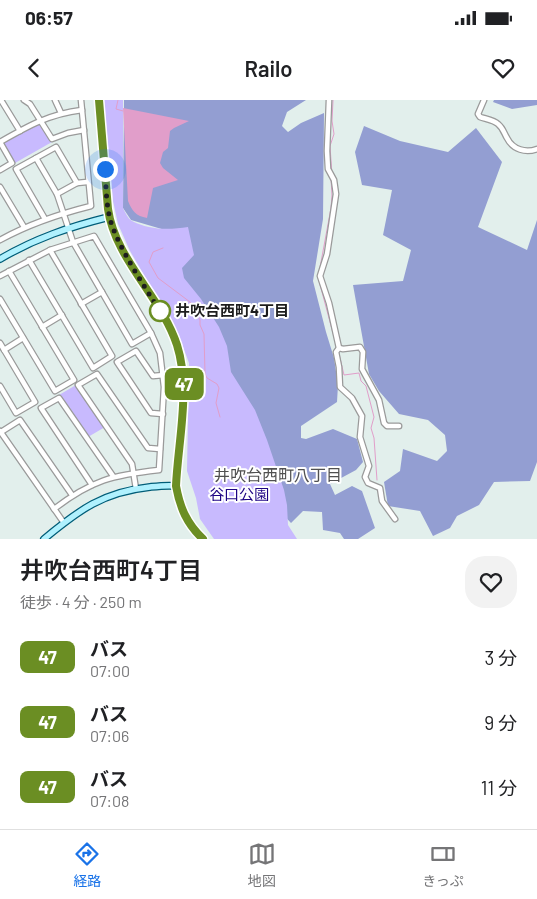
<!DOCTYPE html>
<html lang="ja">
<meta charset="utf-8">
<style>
:root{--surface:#fff;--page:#f2f2f2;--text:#202124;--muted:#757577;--line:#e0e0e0;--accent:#1a73e8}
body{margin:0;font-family:Barlow,"Noto Sans JP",sans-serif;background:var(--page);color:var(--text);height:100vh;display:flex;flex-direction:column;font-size:19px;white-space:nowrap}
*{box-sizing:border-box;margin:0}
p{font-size:16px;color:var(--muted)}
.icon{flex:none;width:28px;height:28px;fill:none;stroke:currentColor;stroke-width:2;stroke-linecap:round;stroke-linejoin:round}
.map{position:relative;height:439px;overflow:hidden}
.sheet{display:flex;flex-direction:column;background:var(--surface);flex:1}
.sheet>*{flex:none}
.badge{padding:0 10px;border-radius:8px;font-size:18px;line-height:32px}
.you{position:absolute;width:25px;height:25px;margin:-12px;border:4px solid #fff;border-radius:50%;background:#1a73e8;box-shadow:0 0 0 8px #1a73e833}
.map>.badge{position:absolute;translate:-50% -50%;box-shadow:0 0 0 2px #fff}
.round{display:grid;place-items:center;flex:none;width:52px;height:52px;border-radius:20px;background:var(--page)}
.headline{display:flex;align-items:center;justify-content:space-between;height:85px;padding:0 20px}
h1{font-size:24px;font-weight:600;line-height:38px}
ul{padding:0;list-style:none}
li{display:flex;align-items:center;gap:15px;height:65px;padding:0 20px}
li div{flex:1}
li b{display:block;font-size:19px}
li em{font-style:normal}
li .badge{min-width:55px;font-weight:700;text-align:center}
.status{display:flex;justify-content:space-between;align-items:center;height:35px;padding:0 25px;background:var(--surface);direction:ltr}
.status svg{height:14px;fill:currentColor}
header{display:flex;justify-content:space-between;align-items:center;height:65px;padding:0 20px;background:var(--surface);font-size:22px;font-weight:600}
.menu{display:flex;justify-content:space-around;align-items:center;height:70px;border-top:1px solid var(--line);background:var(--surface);font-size:14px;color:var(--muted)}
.menu a{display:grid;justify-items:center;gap:2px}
.menu .on{color:var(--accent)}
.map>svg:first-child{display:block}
.forest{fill:#939ed2}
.park{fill:#c8bafe}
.water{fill:#e19eca}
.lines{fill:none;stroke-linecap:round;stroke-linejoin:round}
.stream{stroke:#e19eca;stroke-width:1}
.street-casing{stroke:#9a9a9a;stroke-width:7}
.secondary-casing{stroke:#005d78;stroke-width:8}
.street{stroke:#fff;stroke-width:4.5}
.secondary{stroke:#b0f1fe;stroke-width:5.5}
.line-casing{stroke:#fff;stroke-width:11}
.line{stroke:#6b8e23;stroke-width:8}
.walk{stroke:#1d1d1d;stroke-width:5;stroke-dasharray:0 9}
.stop-dot{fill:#fff;stroke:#6b8e23;stroke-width:2.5}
.labels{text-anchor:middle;stroke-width:4;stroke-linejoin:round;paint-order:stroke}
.stop-label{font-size:15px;font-weight:bold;fill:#1d1d1d;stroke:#fff;text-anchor:start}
.park-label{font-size:15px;fill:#1d0383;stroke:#fff}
.neighbourhood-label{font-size:16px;fill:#505050;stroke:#fff}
</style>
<div class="status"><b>06:57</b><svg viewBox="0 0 49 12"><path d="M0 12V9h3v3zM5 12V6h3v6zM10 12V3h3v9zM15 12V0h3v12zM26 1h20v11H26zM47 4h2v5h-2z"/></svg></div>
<header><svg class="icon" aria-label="back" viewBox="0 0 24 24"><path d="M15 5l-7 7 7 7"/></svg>Railo<svg class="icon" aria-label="heart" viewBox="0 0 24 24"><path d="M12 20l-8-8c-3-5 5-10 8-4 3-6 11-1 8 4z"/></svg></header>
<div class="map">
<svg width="537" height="439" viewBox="0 0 537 439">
<rect width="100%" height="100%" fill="#e2efec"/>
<g class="forest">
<path d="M124,0H306L287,12L282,26L288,32L301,23L324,13L323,119L313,181L326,232L334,258L338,285L337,302L301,326V338L306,339L333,329L357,339L363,362L356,370L330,384L335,395L352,386L362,391L375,428L358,439H344L340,433L323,430L322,412L303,411L291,423L277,408L180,183L165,130L131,120L123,108Z"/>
<path d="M494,0H537V5L512,9L493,2Z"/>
<path d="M364,26L400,41L448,52L476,28L502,62L478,127L527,150L537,120V362L530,381L494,382L479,405L457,416L450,428L433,436L420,411L388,406L384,382L400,371L403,349L437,361L447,351L445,335L428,320L399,314L379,291L369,274L353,185L403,181L411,150L383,135L392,90L362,85L355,52Z"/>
</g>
<g class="park">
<path d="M104,0H123V108C125,112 128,119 132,121C149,130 169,130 188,127L194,155L182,168L184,178L201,199L219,227L227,246L231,272L255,310L267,340L284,390L287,405L288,425L297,439H214L200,419L196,398L187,371L189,263L178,233L130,151L118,124L113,101Z"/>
<path d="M41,24L52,42L15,63L3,43L21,32Z"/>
<path d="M76,285L105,327L88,337L59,295Z"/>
</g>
<path class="water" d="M123,8L189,21L174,28L170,31L168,48L163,52L160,63L163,68L178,80L153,88L147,118C136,116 132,111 128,101Z"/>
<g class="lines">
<g class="stream">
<path d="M118,0L116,9L123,11"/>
<path d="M332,75L330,46L334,34L332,21L333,0"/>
<path d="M163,148L153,152L149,162L158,178L190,202L200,220V225L204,234L205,274L207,278L217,284L219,288L216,303L220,317"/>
<path d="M319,173L331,108L332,95L331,79"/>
<path d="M318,177L337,248"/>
<path d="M339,254L344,275L359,273L361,281L366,286L374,317L371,328L374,338L377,380"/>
</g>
<defs>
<g id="street">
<path d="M1,0L20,31"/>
<path d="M24,0L30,4L52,39L68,33L84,30"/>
<path d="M55,0L61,13"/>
<path d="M329,0L327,51L328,69L334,80L336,94L327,154L320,176L329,203L339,248L336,252L339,267L340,287L352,298L362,316L360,337L369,366L365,377L368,383L380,388L382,401L395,419"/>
<path d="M484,0L478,14L480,17C486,19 494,20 498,24C503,28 504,33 507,38C513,50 526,53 537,49"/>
<path d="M0,42C28,26 49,14 82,10"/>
<path d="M0,42L12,63L0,70"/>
<path d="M36,58L16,69L45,119"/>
<path d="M87,82L77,83L56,47L36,58L57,94L73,142L132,244L151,233"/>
<path d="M0,87L24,127"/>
<path d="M57,94L77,83"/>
<path d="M0,140C29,124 59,114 91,106L81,0"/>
<path d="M29,160L93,268L112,256L50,150"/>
<path d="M0,176L50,150L94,136L151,233L160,253L164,287L159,370C113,375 92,380 54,409"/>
<path d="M0,199L55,291L74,280L9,171"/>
<path d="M81,204L102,192"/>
<path d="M42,227L62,215"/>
<path d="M0,243L35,302L16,313L0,286"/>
<path d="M339,248L343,249L360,247L363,252L362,269L379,300L384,323L387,326H399"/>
<path d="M4,250L23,238"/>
<path d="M163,314L151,313L117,262L136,251L153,276L164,275"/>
<path d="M0,331L64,423"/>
<path d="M1,332L20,320L72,395"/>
<path d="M92,385L41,308L59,298L113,376"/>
<path d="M136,389L132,364L78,285L97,274L148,348L160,349"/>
</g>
<g id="secondary">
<path d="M99,0L108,109C115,158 162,199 177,245C191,289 178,341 176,386C180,408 187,424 203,439"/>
<path d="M0,159C36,138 69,127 109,117"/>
<path d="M44,439C79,410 103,392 150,387C159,386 167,385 176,386"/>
</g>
</defs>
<use href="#street" class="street-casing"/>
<use href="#secondary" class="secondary-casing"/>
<use href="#street" class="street"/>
<use href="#secondary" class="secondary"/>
</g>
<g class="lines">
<defs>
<path id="line" d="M99,0L108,109C115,159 162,198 177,245C191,289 178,341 176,386C180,408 187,424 203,439"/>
</defs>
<use href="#line" class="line-casing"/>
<use href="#line" class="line"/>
<path class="walk" d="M105,69C106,85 106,103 110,119C118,147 144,186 160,211"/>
</g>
<circle class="stop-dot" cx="160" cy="211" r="10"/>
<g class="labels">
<g class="stop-label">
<text x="175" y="216">井吹台西町4丁目</text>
</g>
<g class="park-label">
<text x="239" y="400">谷口公園</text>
</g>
<g class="neighbourhood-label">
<text x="278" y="381">井吹台西町八丁目</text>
</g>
</g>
</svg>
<div class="you" style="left:105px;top:69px"></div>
<b class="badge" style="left:184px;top:284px;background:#6b8e23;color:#fff">47</b>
</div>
<section class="sheet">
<div class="headline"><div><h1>井吹台西町4丁目</h1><p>徒歩 · 4 分 · 250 m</p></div><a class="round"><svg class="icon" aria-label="heart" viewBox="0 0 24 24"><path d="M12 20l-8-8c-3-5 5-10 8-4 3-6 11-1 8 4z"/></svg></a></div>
<ul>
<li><span class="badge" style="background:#6b8e23;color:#fff">47</span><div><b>バス</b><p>07:00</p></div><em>3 分</em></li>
<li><span class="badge" style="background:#6b8e23;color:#fff">47</span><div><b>バス</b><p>07:06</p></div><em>9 分</em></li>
<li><span class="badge" style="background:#6b8e23;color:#fff">47</span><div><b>バス</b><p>07:08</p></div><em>11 分</em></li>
</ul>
</section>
<nav class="menu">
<a class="on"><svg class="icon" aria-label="directions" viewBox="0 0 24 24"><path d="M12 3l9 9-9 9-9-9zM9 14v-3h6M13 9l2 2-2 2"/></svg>経路</a>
<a><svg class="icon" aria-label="map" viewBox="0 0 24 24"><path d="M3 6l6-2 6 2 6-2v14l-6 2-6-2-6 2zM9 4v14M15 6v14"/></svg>地図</a>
<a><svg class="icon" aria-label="tickets" viewBox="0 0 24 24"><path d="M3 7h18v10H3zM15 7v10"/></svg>きっぷ</a>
</nav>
